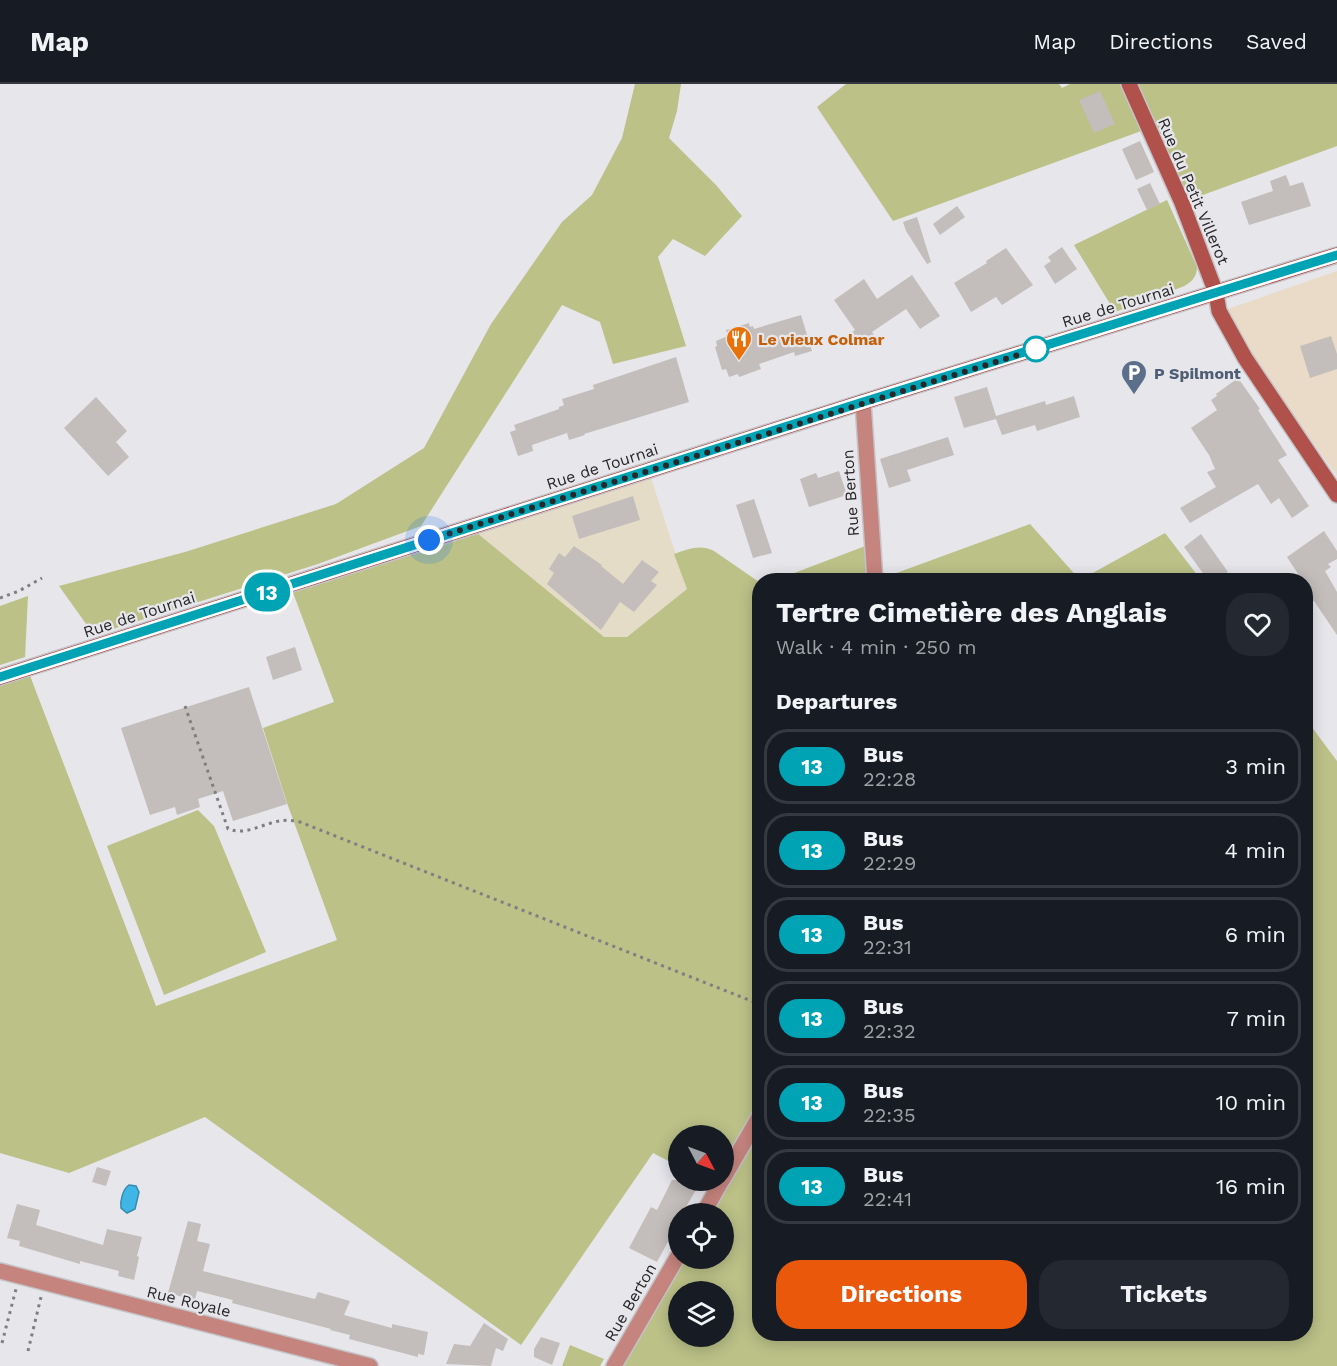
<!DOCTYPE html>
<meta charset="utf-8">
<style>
:root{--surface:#171b24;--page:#242831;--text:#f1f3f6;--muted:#9ea1a6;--line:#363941;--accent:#ea580c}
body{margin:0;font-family:"Work Sans",sans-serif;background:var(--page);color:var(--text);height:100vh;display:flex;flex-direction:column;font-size:22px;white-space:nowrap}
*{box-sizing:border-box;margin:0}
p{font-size:20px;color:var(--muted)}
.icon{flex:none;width:33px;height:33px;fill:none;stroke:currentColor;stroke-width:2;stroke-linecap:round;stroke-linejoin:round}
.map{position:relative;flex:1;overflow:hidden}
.details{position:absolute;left:752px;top:489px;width:561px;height:768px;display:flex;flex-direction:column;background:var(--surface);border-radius:24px;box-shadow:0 3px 15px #0003}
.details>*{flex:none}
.badge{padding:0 12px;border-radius:20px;font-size:21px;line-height:39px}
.needle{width:39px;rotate:131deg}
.fabs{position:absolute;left:668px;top:1041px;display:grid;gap:12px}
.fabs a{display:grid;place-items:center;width:66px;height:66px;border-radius:50%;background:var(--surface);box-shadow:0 3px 15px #0003;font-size:30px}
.you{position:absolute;width:30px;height:30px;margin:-15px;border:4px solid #fff;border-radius:50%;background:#1a73e8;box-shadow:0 0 0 9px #1a73e833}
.map>.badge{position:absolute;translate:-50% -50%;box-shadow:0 0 0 3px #fff}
h2{padding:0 24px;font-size:22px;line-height:54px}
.round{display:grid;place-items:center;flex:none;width:63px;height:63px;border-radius:24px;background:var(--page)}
.summary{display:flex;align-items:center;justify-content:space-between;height:102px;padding:0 24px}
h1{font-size:28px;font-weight:700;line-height:45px}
.primary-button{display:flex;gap:12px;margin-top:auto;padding:12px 24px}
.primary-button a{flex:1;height:69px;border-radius:24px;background:var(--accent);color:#fff;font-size:24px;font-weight:700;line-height:69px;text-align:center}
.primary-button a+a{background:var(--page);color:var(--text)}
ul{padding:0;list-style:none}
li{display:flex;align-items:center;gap:18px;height:75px;margin:0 12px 9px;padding:0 12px;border:3px solid var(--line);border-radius:24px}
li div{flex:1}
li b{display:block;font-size:22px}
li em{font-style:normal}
li .badge{min-width:66px;font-weight:700;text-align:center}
header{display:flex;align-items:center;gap:36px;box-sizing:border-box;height:84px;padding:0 30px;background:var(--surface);border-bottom:2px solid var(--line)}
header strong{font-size:28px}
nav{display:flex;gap:33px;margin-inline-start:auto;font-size:21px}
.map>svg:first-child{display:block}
.commercial{fill:#e5dcc7}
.industrial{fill:#e9dbc7}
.green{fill:#bbc187;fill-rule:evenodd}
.water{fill:#40b6e7;stroke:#388bae;stroke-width:1.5}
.building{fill:#c3bebb}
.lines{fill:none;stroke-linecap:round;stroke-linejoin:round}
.street-casing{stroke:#c4c4c8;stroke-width:18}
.secondary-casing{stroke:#c4c4c8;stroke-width:18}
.primary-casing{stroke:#c4c4c8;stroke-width:18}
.path{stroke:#7f7e82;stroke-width:3;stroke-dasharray:3 4.5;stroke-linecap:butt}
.street{stroke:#c6847e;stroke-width:15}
.secondary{stroke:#b0514c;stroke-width:15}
.primary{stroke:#9d2427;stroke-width:15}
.line-casing{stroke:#fff;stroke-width:14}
.line{stroke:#00a3b4;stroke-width:9}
.walk{stroke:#272729;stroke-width:6;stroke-dasharray:0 10.8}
.stop-dot{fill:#fff;stroke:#00a3b4;stroke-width:3}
.labels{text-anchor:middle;stroke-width:4.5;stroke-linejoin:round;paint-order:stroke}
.street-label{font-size:16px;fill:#272729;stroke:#e7e6eb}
.food-label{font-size:16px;font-weight:bold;fill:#c56008;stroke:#e7e6eb;text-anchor:start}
.service-label{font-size:16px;font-weight:bold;fill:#4e5e75;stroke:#e7e6eb;text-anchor:start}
</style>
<header>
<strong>Map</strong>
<nav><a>Map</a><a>Directions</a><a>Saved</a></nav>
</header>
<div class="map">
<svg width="1337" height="1282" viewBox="0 0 1337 1282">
<rect width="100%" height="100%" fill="#e7e6eb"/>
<path class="commercial" d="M651,394L687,505L627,553H604L477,449Z"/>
<path class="industrial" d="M1337,187V392L1253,274L1225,226Z"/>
<g class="green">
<path d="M635,0H681L677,27L669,54L716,101L742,132L705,172L673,155L658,173L686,262L613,280L600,238L562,221L421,442L318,480L94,551L59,502L185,468L336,420L424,364L491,240L562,138L592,111L622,54Z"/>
<path d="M846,0H1059L1062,4L1070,0H1123L1144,46L893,137L817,23Z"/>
<path d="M1135,0H1337V62L1189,116Z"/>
<path d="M1167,116L1197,183C1197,193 1191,199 1182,203L1115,228L1074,161Z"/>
<path d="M1030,440L1080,496H880V495Z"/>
<path d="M477,449L604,553H627L687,505L674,470C689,465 699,460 714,467L759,498V1020L723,1086V1052H678V1082L653,1069L521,1261L205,1033L69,1089L0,1069V599L29,589L156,922L337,856L287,719L263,644L334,618L292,506Z"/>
<path d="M1165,449L1201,496H1080Z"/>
<path d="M868,461L871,496H773L781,494Z"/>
<path d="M28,512L25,573L0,581V522Z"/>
<path d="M1305,634L1337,677V1282H621L683,1175L723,1174V1130L709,1129L759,1042V1250H1305ZM678,1208H723V1252H678Z"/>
<path d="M198,726L214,742L266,868L164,911L107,762Z"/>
<path d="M570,1261L604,1275L600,1282H562Z"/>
</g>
<path class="water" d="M129,1101L136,1102L139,1108L135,1125L127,1129L121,1124C120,1116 123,1105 129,1101Z"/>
<g class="building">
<path d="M1100,7L1115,40L1094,49L1079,16Z"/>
<path d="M1140,57L1154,88L1136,96L1122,65Z"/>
<path d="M1286,91L1290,102L1303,98L1311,122L1249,141L1241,118L1273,107L1270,97Z"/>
<path d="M1150,99L1160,120L1147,126L1137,105Z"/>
<path d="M957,122L965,133L940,151L933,140Z"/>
<path d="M917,133L931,178L927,180L906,147L903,138Z"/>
<path d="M1062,163L1077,185L1055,200L1044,182L1051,177L1048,173Z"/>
<path d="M1006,164L1033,201L1002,221L996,213L971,228L954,199L987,179L986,177Z"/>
<path d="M912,191L940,232L920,245L906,225L872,248L876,254L862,263L852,248L855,246L834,216L864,195L877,215Z"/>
<path d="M801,231L812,267L795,272L794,268L759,280L761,285L739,293L738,290L729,293L726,285L722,286L715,263L717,262L716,257L728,252L726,246L749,239L750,243L753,242L754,245Z"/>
<path d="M1331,252L1337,270V285L1310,294L1300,262Z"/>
<path d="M676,273L689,318L584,350L585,351L569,356L567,349L532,361L533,367L518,372L510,348L516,346L514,341L559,325V323L564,321L562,315L594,305L593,301Z"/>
<path d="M1238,294L1260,325L1258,326L1287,371L1278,376L1309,422L1292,434L1279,414L1271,420L1258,400L1190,439L1180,424L1216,403L1207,388L1215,385L1209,371L1191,344L1217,326L1211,316L1217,312L1216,310Z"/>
<path d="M987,303L996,332L1045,317L1046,321L1074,312L1080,333L1037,347L1035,341L1002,351L996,335L964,344L954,313Z"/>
<path d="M96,313L127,347L116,358L129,373L108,392L64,344Z"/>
<path d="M948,353L954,371L907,386L911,397L889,404L880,375Z"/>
<path d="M839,387L847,411L809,423L800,395L816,389L818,394Z"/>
<path d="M633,412L640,436L579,455L572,432Z"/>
<path d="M754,415L772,469L753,474L736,421Z"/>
<path d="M1324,447L1337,467V475L1328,480L1331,483L1325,487L1337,508V551L1314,517L1305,522V496H1302L1287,473Z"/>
<path d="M1201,450L1228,488L1215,496H1208L1184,463Z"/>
<path d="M574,462L602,481L601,482L623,500L642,476L659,488L651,497L657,501L634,528L620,518L601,546L547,500L554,489L549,485L559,469L565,473Z"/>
<path d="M295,563L302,586L273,596L266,573Z"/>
<path d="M249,603L287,720L233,737L223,707L198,715L200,723L177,731L175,723L150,731L121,644Z"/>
<path d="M97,1083L111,1087L106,1102L92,1098Z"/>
<path d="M672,1096H696L693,1102L697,1104L682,1130H678V1139L657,1178L629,1164L651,1123L657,1126Z"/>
<path d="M17,1120L40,1126L36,1141L103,1161L107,1145L142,1153L137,1172L139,1173L134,1196L118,1192L119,1187L80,1177V1180L19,1162L20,1157L7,1154Z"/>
<path d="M188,1137L201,1140L197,1157L210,1160L203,1187L315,1215L318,1208L350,1217L344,1231L392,1244V1240L428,1248L424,1271L418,1270V1273L349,1255L350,1251L330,1246L331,1245L232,1219L233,1216L197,1207L195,1216L168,1209Z"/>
<path d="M484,1239L508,1255L503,1267L496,1264L491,1282L446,1280L454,1260L470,1262Z"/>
<path d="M541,1253L560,1259L552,1281L534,1273V1265Z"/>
</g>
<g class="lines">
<defs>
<g id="street">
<path d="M863,318L875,496"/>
<path d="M723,1095L759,1033"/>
<path d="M703,1130L722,1096"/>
<path d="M0,1187L370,1282"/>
<path d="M614,1282L678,1172"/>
</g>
<path id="secondary" d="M1129,0L1182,119L1216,209L1219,227L1245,274L1337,411"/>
<path id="primary" d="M0,593L863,318L1337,171"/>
</defs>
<use href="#street" class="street-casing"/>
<use href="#secondary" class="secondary-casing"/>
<use href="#primary" class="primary-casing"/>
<g class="path">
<path d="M0,514L19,507L42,494"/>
<path d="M185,622L228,745C253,754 270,730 300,738L759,920"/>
<path d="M2,1259L16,1205"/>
<path d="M28,1267L41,1213"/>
</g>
<use href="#street" class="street"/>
<use href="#secondary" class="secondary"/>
<use href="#primary" class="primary"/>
</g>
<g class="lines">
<defs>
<path id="line" d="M0,593L863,318L1337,171"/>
</defs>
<use href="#line" class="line-casing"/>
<use href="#line" class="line"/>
<path class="walk" d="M429,456L1040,264L1036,265"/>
</g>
<defs>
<symbol id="restaurant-pin" viewBox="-11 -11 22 30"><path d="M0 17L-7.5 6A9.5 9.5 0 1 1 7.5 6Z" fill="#e8710a" stroke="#e7e6eb"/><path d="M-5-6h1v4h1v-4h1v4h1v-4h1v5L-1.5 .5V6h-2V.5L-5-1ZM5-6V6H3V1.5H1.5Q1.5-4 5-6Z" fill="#fff"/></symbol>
<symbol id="parking-pin" viewBox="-11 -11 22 30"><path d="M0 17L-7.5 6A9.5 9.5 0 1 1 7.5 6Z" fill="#5c6f8a" stroke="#e7e6eb"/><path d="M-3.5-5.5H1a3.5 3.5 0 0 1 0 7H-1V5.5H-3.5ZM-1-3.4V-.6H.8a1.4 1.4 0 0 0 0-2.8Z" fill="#fff"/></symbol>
</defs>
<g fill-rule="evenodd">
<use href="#restaurant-pin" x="724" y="240" width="30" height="40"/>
<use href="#parking-pin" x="1119" y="274" width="30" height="40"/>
</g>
<circle class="stop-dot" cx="1036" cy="265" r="12"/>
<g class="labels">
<g class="street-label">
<text transform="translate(1194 107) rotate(67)" y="6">Rue du Petit Villerot</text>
<text transform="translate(1118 221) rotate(-17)" y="6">Rue de Tournai</text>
<text transform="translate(602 382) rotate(-18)" y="6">Rue de Tournai</text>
<text transform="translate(850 409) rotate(-94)" y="6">Rue Berton</text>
<text transform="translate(139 530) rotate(-18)" y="6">Rue de Tournai</text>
<text transform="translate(189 1217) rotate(14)" y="6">Rue Royale</text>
<text transform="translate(630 1218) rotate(-60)" y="6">Rue Berton</text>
</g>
<g class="food-label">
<text x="758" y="261">Le vieux Colmar</text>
</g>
<g class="service-label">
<text x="1154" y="295">P Spilmont</text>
</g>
</g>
</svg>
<div class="fabs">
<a><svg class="needle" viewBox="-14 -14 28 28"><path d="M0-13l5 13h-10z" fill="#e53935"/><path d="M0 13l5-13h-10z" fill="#9ea1a6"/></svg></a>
<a><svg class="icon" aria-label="locate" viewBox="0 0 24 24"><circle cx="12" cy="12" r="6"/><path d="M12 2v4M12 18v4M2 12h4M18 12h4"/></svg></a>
<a><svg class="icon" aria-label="layers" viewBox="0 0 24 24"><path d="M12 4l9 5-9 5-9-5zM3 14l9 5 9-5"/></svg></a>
</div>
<div class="you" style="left:429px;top:456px"></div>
<b class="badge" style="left:267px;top:508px;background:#00a3b4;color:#fff">13</b>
<section class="details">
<div class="summary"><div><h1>Tertre Cimetière des Anglais</h1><p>Walk · 4 min · 250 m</p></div><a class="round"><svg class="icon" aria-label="heart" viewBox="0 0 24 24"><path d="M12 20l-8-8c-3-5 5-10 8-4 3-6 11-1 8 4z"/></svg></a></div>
<h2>Departures</h2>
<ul>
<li><span class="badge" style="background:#00a3b4;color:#fff">13</span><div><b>Bus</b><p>22:28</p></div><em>3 min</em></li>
<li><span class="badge" style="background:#00a3b4;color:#fff">13</span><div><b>Bus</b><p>22:29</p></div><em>4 min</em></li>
<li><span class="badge" style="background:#00a3b4;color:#fff">13</span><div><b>Bus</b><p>22:31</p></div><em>6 min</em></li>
<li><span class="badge" style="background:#00a3b4;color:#fff">13</span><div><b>Bus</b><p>22:32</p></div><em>7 min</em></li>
<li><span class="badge" style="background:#00a3b4;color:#fff">13</span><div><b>Bus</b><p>22:35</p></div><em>10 min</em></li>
<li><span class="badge" style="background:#00a3b4;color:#fff">13</span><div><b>Bus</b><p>22:41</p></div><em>16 min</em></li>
</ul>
<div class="primary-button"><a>Directions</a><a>Tickets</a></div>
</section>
</div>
